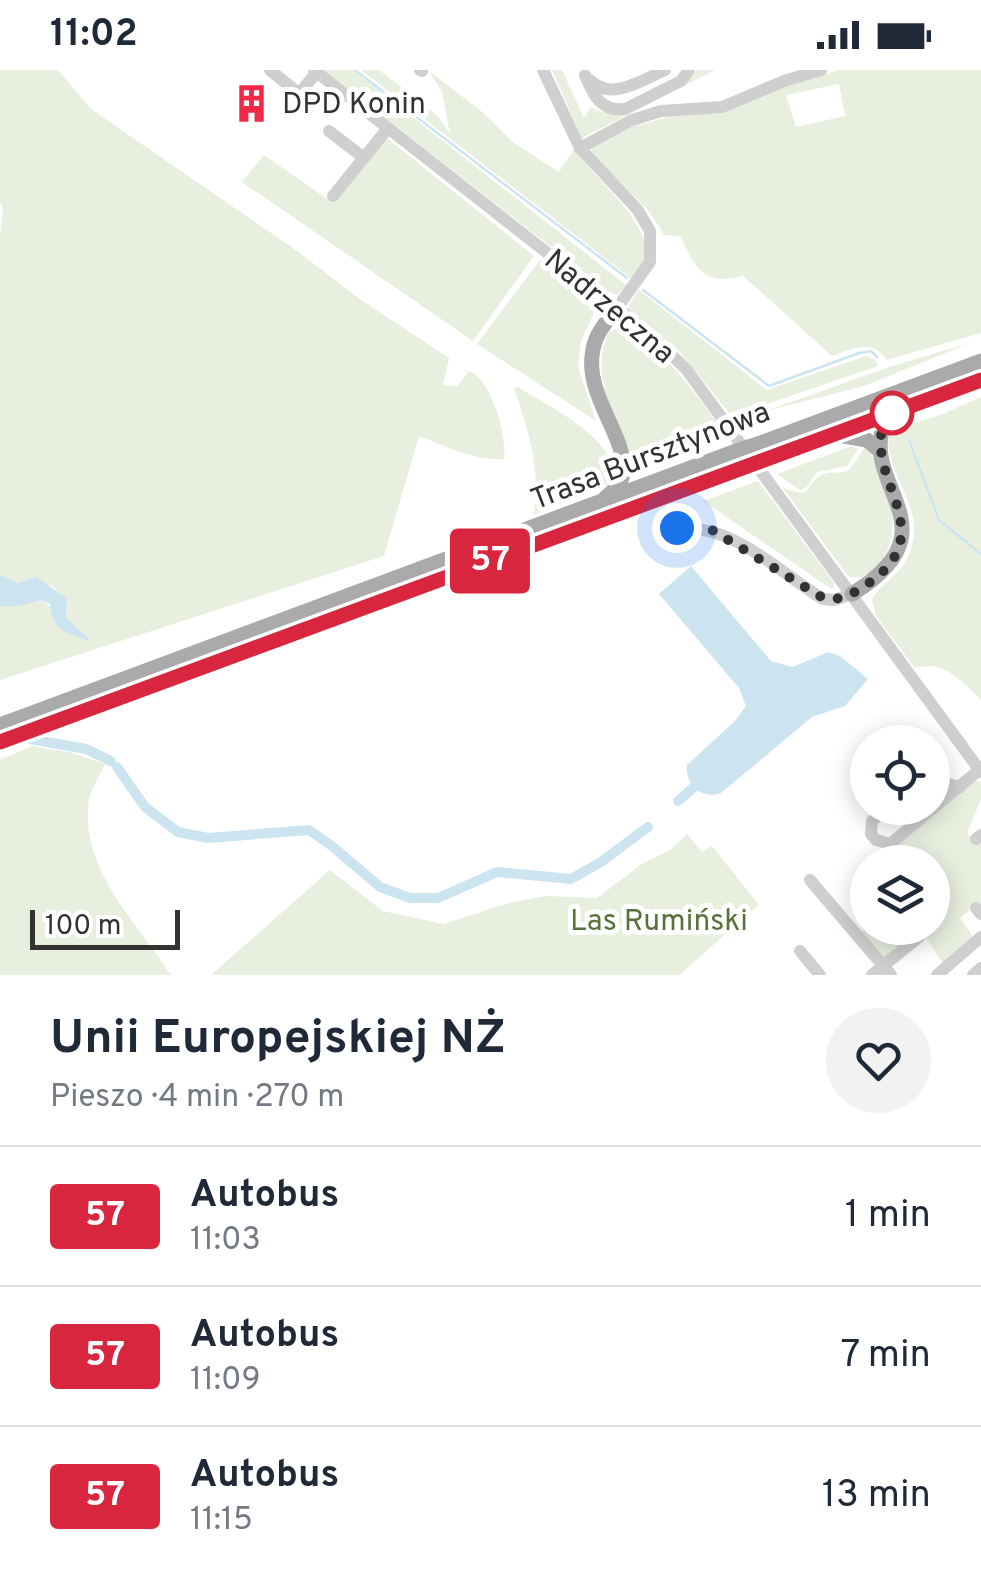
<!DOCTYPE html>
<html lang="pl">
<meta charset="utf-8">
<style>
:root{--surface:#fff;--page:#f2f2f3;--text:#1f2937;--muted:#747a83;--line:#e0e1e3}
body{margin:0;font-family:Overpass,sans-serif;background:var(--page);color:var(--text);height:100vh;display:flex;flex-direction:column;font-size:38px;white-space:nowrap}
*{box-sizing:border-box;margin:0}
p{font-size:32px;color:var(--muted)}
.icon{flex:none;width:55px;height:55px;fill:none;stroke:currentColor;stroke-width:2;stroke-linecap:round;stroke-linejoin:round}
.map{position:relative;height:905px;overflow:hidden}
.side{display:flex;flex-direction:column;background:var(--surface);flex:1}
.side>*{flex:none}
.badge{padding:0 20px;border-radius:8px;font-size:35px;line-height:65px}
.controls{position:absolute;left:850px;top:655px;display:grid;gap:20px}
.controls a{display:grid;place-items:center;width:100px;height:100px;border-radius:50%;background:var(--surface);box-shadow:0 5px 25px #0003;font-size:50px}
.scale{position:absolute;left:30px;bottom:25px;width:150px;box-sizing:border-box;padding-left:10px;border:5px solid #323232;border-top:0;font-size:28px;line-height:35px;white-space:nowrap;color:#323232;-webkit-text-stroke:8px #fff;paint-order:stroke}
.you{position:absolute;width:50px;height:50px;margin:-25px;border:8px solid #fff;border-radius:50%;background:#1a73e8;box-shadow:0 0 0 15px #1a73e833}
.map>.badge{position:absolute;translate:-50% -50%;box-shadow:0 0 0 5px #fff}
.round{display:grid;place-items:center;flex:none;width:105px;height:105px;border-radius:52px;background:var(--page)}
.overview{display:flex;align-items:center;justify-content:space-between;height:170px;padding:0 50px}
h1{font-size:48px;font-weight:700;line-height:75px}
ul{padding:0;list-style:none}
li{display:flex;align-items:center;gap:30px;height:140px;padding:0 50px;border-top:2px solid var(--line)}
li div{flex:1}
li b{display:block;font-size:38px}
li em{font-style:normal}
li .badge{min-width:110px;font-weight:700;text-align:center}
.status{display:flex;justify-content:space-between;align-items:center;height:70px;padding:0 50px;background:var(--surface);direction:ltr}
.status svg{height:28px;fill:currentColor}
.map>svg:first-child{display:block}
.green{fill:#e9efdf;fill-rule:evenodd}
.water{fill:#cbe4f0}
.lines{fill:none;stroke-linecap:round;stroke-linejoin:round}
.stream{stroke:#cbe4f0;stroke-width:2.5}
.canal{stroke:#cbe4f0;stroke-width:10}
.minor{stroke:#cfcfcf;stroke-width:12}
.major{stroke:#aaa;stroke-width:15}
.major-bridge{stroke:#aaa;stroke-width:15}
.line-casing{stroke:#fff;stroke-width:22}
.line{stroke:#d7263d;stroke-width:15}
.walk{stroke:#323232;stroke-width:10;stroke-dasharray:0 18}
.stop-dot{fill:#fff;stroke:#d7263d;stroke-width:5}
.labels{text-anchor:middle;stroke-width:10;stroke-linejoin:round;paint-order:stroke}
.poi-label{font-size:30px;fill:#323232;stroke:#fff;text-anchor:start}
.street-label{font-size:30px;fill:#323232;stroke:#fff}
.park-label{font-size:30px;fill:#58723b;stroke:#fff}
</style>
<div class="status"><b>11:02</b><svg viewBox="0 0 49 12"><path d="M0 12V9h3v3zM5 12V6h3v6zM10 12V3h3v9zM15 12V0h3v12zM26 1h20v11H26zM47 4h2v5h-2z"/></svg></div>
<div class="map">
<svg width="981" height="905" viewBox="0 0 981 905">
<rect width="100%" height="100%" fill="#fff"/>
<g class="green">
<path d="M0,0H58L91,39L297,181L361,230L449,288L443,315L457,316L469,301C492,310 507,366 504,389C472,390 448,377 419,366L384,486L0,610V536L41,530L66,548L67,529L51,515L18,513L0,505V167L3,137L0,132Z"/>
<path d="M324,0H353L626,215L617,225L609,222Z"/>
<path d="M361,0H379L438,46L450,64L442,22L429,1L481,41L513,72L559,102L574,79C600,114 639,141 649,185L632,209Z"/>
<path d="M552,0H562L584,48L591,37C622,56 660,24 689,10L697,0H715L582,68Z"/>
<path d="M839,0H981V263L887,290C871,268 855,278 832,286L743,206C703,216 696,199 680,166L664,165L648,140L595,87L591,79L632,57ZM839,14L845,46L796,57L786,25Z"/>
<path d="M388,69L534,186L473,271L242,112L264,85L333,133L383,71Z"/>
<path d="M540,190L596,238L581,271L578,297L596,351L477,274Z"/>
<path d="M639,220L767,320L866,286L876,290L878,296L767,334L739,349L731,345L679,281L630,240L628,236Z"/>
<path d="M618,258C648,257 702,332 719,355L647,390L638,391L628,386C614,346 589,303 609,262Z"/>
<path d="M970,273L864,316L766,341L892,296Z"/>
<path d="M518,317C545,335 634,376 607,415L533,445C542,400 528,360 514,318Z"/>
<path d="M981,327V630C969,618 949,596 930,596C925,596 919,598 914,597L876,546L872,530C880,514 899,506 907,489C932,439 882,405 889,361L940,345Z"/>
<path d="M851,376L858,379L847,396L817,402L807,417L800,420L777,404Z"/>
<path d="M866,376C890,405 907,470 875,498C866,506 859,510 848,506L782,417C818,432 801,413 824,404C832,401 841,404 849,400Z"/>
<path d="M758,411L834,513L833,520L703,431Z"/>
<path d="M32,676L69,682L105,694C100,705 91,718 89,730C79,799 137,852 171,905H0V690Z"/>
<path d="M974,710L981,712V729L967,763L977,775L981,773V837L978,833L960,848L973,867L943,893L926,868L886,888L882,886L862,862L867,852L868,858H932V792H880L883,789L878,783L891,776Z"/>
<path d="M687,764L702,782L712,776L759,835L679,905H211L330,800L383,841L444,854L508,833L547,826L597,828L643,793L670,780Z"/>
</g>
<g class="water">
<path d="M691,496L771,591L793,597L828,582L840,586L868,609L845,636L812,647L721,723C701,730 685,715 687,695L735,651L746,636L739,618L659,524Z"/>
<path d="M0,505L18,513L36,507L67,528L66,548L91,571C69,565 51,560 50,534L41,530L19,536H0Z"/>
</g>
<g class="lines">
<g class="stream">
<path d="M355,0L627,208"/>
<path d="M643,220L769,316L859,283L871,281L877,287"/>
<path d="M909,370L939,450L981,484"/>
</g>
<g class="canal">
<path d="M23,663L30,669L86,679L111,691"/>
<path d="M117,697L145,737L178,762L208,768L309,760L332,776L380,817L410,828H438L497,802L571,809L601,792L648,757"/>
<path d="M678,731L694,717"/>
</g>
<g class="minor">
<path d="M270,0L297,22L302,20L317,2"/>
<path d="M314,0L643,258L686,299L981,702"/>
<path d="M420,0L422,1"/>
<path d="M543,0L580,78L637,139L650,161V192L617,238"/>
<path d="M585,5C593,25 601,42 625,39L681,11L689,0"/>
<path d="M590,10C611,32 642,10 665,0"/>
<path d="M329,61L364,88"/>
<path d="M580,78L632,50L661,41L722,37L784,11L821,0"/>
<path d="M333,126L388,58"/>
<path d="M661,466C715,437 778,502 823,529L834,530L852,524"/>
<path d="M932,719L942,712L960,717"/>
<path d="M887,738L872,751L871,764L876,770L890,774L979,700"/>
<path d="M976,769L981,765"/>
<path d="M810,810L891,905"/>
<path d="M976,838L981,844"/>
<path d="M800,881L820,905"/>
<path d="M872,905L920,866"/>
<path d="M937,905L981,867"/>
<path d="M973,905L981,898"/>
</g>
<g class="major">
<path d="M838,365L867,370L879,380"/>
<path d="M758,374L981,291"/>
<path d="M769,389L981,311"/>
<path d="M605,428C615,420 625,410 624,395C619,356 584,321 593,279C596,263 607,251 617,238"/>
<path d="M852,524C962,456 851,414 888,345"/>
<path d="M0,655L736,381"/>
<path d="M0,672L747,397"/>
</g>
<g class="major-bridge">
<path d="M736,381L758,374"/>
<path d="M747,397L769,389"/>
</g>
</g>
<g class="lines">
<defs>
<path id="line" d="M0,672L981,310"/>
</defs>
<use href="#line" class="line-casing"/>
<use href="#line" class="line"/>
<path class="walk" d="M677,458L712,460L823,528C839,532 853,524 866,515C949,460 855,405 888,344L892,343"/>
</g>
<defs>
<symbol id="building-bare" viewBox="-9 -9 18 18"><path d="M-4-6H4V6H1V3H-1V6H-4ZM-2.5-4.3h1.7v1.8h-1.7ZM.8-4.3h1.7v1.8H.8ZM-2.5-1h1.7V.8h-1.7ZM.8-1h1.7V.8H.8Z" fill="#f22a47" stroke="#fff" stroke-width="2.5" paint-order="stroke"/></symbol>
</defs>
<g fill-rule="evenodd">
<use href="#building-bare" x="224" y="6" width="55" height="55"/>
</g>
<circle class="stop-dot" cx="892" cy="343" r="20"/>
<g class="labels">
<g class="poi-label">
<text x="282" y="43">DPD Konin</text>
</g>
<g class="street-label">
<text transform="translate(610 236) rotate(40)" y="10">Nadrzeczna</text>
<text transform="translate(650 385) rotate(-21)" y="10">Trasa Bursztynowa</text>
</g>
<g class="park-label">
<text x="659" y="860">Las Rumiński</text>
</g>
</g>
</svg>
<div class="controls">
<a><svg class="icon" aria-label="locate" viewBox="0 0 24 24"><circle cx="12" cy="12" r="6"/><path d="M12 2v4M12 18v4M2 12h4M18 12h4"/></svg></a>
<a><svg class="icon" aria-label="layers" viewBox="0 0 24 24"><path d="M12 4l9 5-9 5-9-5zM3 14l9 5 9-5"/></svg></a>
</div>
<div class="scale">100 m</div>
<div class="you" style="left:677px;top:458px"></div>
<b class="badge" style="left:490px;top:491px;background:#d7263d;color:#fff">57</b>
</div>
<section class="side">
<div class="overview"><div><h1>Unii Europejskiej NŻ</h1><p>Pieszo · 4 min · 270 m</p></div><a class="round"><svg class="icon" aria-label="heart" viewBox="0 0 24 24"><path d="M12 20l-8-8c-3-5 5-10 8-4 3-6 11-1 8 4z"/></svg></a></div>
<ul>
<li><span class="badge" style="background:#d7263d;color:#fff">57</span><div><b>Autobus</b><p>11:03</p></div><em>1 min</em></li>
<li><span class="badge" style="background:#d7263d;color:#fff">57</span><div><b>Autobus</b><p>11:09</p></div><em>7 min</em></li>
<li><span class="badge" style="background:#d7263d;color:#fff">57</span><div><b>Autobus</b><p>11:15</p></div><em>13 min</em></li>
</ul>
</section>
